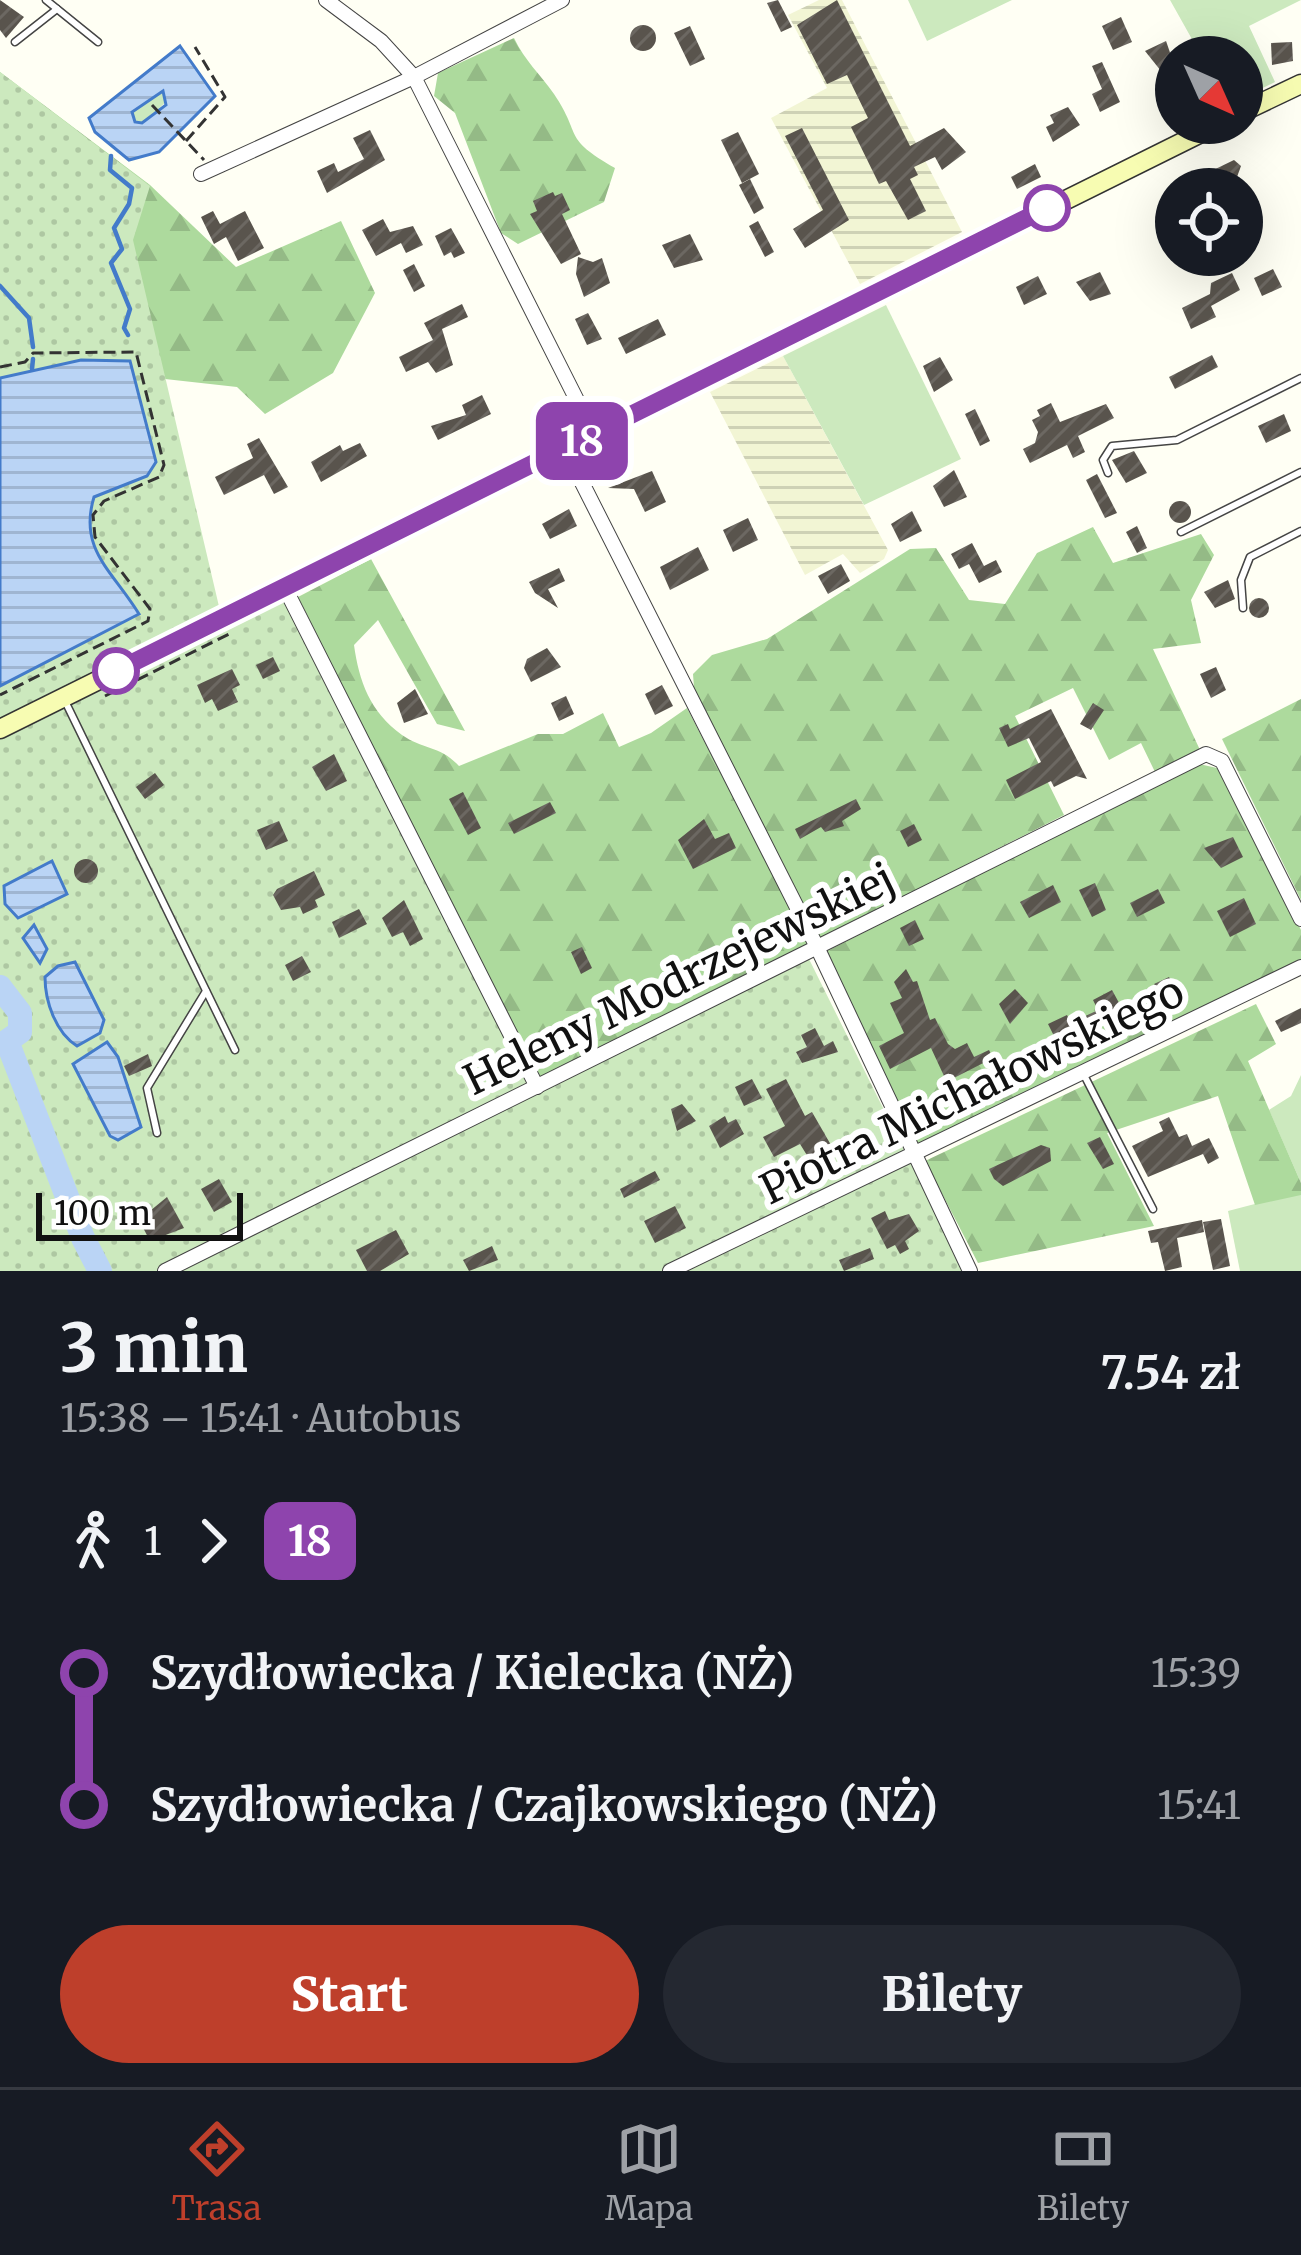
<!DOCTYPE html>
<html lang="pl">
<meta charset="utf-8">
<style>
:root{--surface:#171b24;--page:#242831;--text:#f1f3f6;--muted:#9ea1a6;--line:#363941;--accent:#be3f2b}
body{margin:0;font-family:Merriweather,serif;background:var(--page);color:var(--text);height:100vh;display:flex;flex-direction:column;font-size:45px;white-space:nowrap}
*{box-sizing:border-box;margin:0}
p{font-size:39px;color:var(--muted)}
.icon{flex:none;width:66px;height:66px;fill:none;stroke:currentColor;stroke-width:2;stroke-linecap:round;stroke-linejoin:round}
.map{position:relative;height:1271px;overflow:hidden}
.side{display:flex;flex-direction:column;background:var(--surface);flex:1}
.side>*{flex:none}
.badge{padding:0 24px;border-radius:18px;font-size:42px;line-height:78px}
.needle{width:78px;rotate:135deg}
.controls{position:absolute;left:1155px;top:36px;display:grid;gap:24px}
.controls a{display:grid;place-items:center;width:108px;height:108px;border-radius:50%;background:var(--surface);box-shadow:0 12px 48px #0002;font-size:60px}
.scale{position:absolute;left:36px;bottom:30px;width:207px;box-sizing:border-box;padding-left:12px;border:6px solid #111;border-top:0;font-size:33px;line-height:42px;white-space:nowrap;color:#111;-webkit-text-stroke:9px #fff;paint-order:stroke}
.map>.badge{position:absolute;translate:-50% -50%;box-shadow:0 0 0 6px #fff}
.legs{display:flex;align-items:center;gap:18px;height:132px;padding:0 60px;font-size:39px}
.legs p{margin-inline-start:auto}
.summary{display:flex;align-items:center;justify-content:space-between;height:204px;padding:0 60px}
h1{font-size:66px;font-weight:800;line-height:90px}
.button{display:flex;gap:24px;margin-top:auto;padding:24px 60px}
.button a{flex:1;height:138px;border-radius:72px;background:var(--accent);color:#fff;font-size:48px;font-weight:800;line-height:138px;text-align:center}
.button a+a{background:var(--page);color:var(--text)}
ul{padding:0 60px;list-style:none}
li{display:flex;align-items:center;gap:42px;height:132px;font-size:45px}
li i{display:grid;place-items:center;width:18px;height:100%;margin:0 15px;background:currentColor}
li i::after{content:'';width:30px;height:30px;margin:-15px;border:9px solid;border-radius:50%;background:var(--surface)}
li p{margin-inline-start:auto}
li:first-child i{background:linear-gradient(#0000 50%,currentColor 0)}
li:last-child i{background:linear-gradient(currentColor 50%,#0000 0)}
.tabs{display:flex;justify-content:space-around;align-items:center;height:168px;border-top:3px solid var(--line);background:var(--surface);font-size:33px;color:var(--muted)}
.tabs a{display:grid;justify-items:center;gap:6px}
.tabs .active{color:var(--accent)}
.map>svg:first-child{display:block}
.farmland{fill:url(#farmland-rules)}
.grass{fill:#cce9be}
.forest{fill:url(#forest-firs)}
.park{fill:url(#park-dots)}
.water{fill:url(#water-rules);stroke:#437bca;stroke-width:3;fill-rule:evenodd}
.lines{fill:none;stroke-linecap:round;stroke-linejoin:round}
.stream{stroke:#437bca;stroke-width:4.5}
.river{stroke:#bad4f5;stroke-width:24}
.building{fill:url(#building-hatch)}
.lane-casing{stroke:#444;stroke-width:9}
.street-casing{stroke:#444;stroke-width:16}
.secondary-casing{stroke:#333;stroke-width:21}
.path{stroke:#333;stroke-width:3;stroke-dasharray:12 6;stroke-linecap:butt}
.lane{stroke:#fff;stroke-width:6}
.street{stroke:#fff;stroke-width:14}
.secondary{stroke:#f7fcb2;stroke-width:18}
.line-1-casing{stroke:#fff;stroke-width:27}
.line-1{stroke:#8e44ad;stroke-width:18}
.stop-1-dot{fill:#fff;stroke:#8e44ad;stroke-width:6}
.labels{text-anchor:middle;stroke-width:12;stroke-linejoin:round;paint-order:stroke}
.street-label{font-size:42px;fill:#111;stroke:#fff}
</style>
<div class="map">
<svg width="1301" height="1271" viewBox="0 0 1301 1271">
<defs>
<pattern id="farmland-rules" width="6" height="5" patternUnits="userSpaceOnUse" patternTransform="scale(3)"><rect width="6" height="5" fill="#f2f5d4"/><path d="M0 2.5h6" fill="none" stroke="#ced1b5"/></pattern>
<pattern id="forest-firs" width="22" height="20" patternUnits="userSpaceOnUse" patternTransform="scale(3)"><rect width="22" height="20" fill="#adda9d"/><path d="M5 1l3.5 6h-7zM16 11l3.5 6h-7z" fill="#94ba86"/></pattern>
<pattern id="park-dots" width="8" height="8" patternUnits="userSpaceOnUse" patternTransform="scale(3)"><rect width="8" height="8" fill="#cce9be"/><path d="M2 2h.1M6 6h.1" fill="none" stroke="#aec7a2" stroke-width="1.8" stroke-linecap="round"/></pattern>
<pattern id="water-rules" width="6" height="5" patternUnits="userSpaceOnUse" patternTransform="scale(3)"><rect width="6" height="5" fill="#bad4f5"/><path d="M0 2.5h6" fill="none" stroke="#9fb5d1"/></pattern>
<pattern id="building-hatch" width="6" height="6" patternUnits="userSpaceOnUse" patternTransform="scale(3)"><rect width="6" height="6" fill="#59544d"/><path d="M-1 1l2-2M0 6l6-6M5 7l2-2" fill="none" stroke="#6c6862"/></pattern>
</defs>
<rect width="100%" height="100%" fill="#fffff4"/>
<g class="farmland">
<path d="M819,0H842L962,232L860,284L771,118L827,88L788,15Z"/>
<path d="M783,356L888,550L884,559L860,573L843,554L805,575L710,392Z"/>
</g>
<g class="grass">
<path d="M908,0H1012L927,41Z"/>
<path d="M1170,0H1301L1249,26L1275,82L1242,98V57H1202Z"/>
<path d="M160,89L169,99L142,124L135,122L132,112Z"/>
<path d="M886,305L961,459L864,505L783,356Z"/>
<path d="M1301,1075V1183L1269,1110L1291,1096Z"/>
<path d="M1301,1192V1271H1240L1228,1211Z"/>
</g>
<g class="forest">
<path d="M514,38C525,61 540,74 554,94C583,137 561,137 615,168L604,202L518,244L501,233L455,113L434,96L438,73Z"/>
<path d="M0,72L150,185L236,267L341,221L375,293L333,373L265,414L237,387L165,379L155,342L1,354Z"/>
<path d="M1093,527L1113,563L1201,534L1214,555L1191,600L1201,643L1153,649L1200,750L1155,772L1141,743L1109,760L1073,688L1015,716L1064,815L818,940L695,701L693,674L712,655L767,639L910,549L936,548L969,600L1005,604L1037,553Z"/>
<path d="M371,559L465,731L437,724L378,620L354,645C359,681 370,712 402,735C422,749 441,746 459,766L538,734H563L603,713L619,747L651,733L687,708L809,944L540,1080L298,597Z"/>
<path d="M1301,699V900L1222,739Z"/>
<path d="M1199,764L1217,768L1226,782L1301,930V963L918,1147L825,952Z"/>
<path d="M1256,1004L1276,1044L1248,1061L1301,1183V1195L1255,1205L1218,1096L1107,1133L1154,1226L978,1263L925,1161Z"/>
</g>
<path class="park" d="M0,72L150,186L133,240L221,615L281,586L531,1092L808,957L964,1271H0Z"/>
<g class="water">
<path d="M180,46L215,96L159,152L129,160L95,132L89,118ZM163,91L166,105L142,123L135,122L132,112Z"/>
<path d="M81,360L130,361L156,462L147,476L94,497C78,550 113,571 139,614L0,686V378Z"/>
<path d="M52,861L67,894L18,918L5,904L4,886Z"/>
<path d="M34,925L47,949L40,963L23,938Z"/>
<path d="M75,962L104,1020L100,1033L77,1046C56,1033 45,1002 45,977L58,966Z"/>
<path d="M107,1042L118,1057L141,1127L118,1140L110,1136L73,1064Z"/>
</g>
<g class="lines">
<g class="stream">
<path d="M111,156L110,170L132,188L129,204L114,228L122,249L111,263L130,309L124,328L128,335"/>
<path d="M0,286L29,318L33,347"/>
<path d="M32,369L33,359"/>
</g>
<path class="river" d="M0,987L20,1013V1032L7,1041L83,1238L100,1271"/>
</g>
<g class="building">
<path d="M0,0L24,17L6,38L0,30Z"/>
<path d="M778,0L792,27L781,32L767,3Z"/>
<path d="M837,0L910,146L944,128L966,152L942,170L935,157L914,167L918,175L910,179L926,211L908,220L886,181L879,184L851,127L868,118L847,75L827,84L797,25Z"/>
<path d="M1121,17L1132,42L1113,50L1102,26Z"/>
<circle cx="643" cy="38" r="13"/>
<path d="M690,26L705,59L690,66L674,33Z"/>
<path d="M1166,41L1176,70L1165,76L1145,51Z"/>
<path d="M1292,42L1293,61L1272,65L1271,43Z"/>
<path d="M1102,62L1120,102L1100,112L1092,94L1102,89L1092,66Z"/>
<path d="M1068,107L1080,125L1053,142L1046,127L1054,123L1050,115Z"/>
<path d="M802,128L849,220L805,248L793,229L823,210L785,136Z"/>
<path d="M370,130L385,160L327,193L317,171L334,163L338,172L364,159L353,138Z"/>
<path d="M738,132L759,174L742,183L721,140Z"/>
<path d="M1234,160L1241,166L1237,177L1210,189L1203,175Z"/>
<path d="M1035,164L1041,177L1017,189L1011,177Z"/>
<path d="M750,179L764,208L754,214L739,185Z"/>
<path d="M553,192L555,196L562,193L570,210L562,214L581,254L561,264L530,214L537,211L533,201Z"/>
<path d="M213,211L220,224L245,211L264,248L238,261L226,237L214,244L201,217Z"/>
<path d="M383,219L390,232L413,226L423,245L406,253L401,243L376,256L362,230Z"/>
<path d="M758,221L774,252L765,257L749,226Z"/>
<path d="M451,228L465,253L454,258L451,252L444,256L435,236Z"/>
<path d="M690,234L703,260L674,268L662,245Z"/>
<path d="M578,257L593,262L602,258L610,283L584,297L576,274Z"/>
<path d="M414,264L425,286L414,292L403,270Z"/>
<path d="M1273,269L1282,287L1262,296L1254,278Z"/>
<path d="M1100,272L1111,294L1090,301L1076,282Z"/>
<path d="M1232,273L1240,290L1211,306L1216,317L1191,329L1182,308L1210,294L1211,283Z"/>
<path d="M1038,276L1047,294L1024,305L1016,287Z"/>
<path d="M462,304L468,317L442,329L453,365L436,373L428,362L406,372L399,357L433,340L424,323Z"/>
<path d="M588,313L602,339L587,345L575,319Z"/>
<path d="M658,319L666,335L626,354L618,338Z"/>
<path d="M1212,355L1218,367L1175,389L1169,377Z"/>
<path d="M940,357L953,380L934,392L923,366Z"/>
<path d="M482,395L491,414L438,440L431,426L466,415L462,405Z"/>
<path d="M1051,403L1060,422L1106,404L1114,418L1078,436L1085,452L1073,458L1067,445L1030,463L1023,449L1035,443L1038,432L1032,420L1040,416L1037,410Z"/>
<path d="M975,409L990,441L980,446L965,414Z"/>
<path d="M1284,414L1291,431L1266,443L1258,426Z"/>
<path d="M259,438L288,487L274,494L264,475L224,495L215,477L253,458L247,444Z"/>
<path d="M360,443L367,456L321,482L311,462L340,445L343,451Z"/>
<path d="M1134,451L1147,473L1126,483L1112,460Z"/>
<path d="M954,470L967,497L944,507L933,486Z"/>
<path d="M652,471L666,502L645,512L634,489L608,488Z"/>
<path d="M1097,474L1117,513L1105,518L1086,480Z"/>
<circle cx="1180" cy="512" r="11"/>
<path d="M569,509L577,526L550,539L542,524Z"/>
<path d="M912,511L922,531L900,542L891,524Z"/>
<path d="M748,518L758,540L733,552L723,530Z"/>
<path d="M1137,526L1147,548L1137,553L1126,532Z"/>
<path d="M972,543L984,566L996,560L1002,572L979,583L969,564L959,569L951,554Z"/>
<path d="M698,547L709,570L670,590L660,567Z"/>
<path d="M841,564L850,581L828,594L818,576Z"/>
<path d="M559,568L565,581L548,589L558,608L535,593L529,582Z"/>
<path d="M1228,580L1235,599L1215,608L1204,592Z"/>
<circle cx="1259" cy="608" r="10"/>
<path d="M547,648L561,667L531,682L524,668L527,659Z"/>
<path d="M273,657L280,671L263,679L256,665Z"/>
<path d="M1216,667L1226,690L1211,698L1200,674Z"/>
<path d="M232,669L240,685L232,689L238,702L218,711L212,699L205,703L197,685Z"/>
<path d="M662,685L673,706L655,715L645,694Z"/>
<path d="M415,689L428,714L404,723L397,703Z"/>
<path d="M566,696L574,714L559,721L551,703Z"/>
<path d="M1093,703L1104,710L1091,730L1080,724Z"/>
<path d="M1051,709L1087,779L1076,776L1054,787L1051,781L1015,799L1006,780L1041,762L1029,738L1008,747L999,728L1008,724L1010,729Z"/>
<path d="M334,754L347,781L326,791L312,767Z"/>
<path d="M155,773L164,785L145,799L136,787Z"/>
<path d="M463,792L481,828L468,835L449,799Z"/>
<path d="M856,799L861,809L842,821L844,826L825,832L821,827L800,839L795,829Z"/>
<path d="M550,802L556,813L514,834L508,823Z"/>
<path d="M704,819L715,839L729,833L736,848L693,869L678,840Z"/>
<path d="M279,821L288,841L266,850L257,830Z"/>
<path d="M914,824L922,840L908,847L900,831Z"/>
<path d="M1233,837L1243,857L1221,868L1204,848Z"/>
<circle cx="86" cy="871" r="12"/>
<path d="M314,871L325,895L315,900L318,907L303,914L300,907L281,910L273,895L277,889Z"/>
<path d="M1095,883L1106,910L1092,917L1079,890Z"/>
<path d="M1053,885L1061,902L1029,918L1020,902Z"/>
<path d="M1158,889L1165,903L1137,917L1130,903Z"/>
<path d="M1244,898L1256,924L1230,937L1217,911Z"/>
<path d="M404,900L423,939L410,946L403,932L392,937L382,918Z"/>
<path d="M359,909L367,924L339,938L332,922Z"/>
<path d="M915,920L924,939L909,946L900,928Z"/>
<path d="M582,947L592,968L581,974L571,952Z"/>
<path d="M302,956L311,972L293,981L285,965Z"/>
<path d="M906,969L913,982L917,981L930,1020L935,1018L948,1044L955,1049L967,1043L974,1057L989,1050L993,1058L952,1079L944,1076L931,1048L890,1069L879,1046L904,1033L890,1003L902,998L894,982Z"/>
<path d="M1169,977L1180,998L1165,1006L1154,984Z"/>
<path d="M1015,989L1028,1003L1010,1024L999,1004Z"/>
<path d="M1112,990L1124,1012L1058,1044L1048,1024L1067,1015L1071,1023L1098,1010L1093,1000Z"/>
<path d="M1301,1008V1023L1281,1032L1275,1021Z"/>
<path d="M815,1028L824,1046L833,1041L838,1052L802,1063L796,1052L807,1047L801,1035Z"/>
<path d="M148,1054L152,1066L129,1076L124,1066Z"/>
<path d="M752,1079L762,1098L744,1106L735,1087Z"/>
<path d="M786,1079L805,1116L812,1112L835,1152L813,1165L800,1144L774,1157L763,1137L785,1126L766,1089Z"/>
<path d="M682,1104L696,1121L677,1131L671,1109Z"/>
<path d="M725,1116L728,1123L736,1119L744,1134L720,1148L709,1126Z"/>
<path d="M1169,1117L1179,1137L1187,1134L1192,1146L1209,1138L1219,1158L1208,1164L1203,1154L1148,1177L1132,1146L1163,1131L1159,1122Z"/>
<path d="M1100,1137L1114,1164L1103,1169L1087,1143Z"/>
<path d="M1041,1145L1050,1148L1051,1161L1003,1186L994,1179L989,1169Z"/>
<path d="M655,1171L660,1180L624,1198L620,1189Z"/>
<path d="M219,1179L232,1202L214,1212L201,1189Z"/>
<path d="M167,1197L184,1228L150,1241L139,1220Z"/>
<path d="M675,1206L686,1228L655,1243L644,1221Z"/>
<path d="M885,1211L889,1220L909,1214L919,1231L905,1241L909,1249L900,1254L895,1245L887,1249L871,1218Z"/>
<path d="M1221,1219L1230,1266L1213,1270L1203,1222Z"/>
<path d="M1202,1220L1204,1232L1177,1238L1182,1267L1165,1271L1158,1242L1151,1243L1148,1231Z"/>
<path d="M396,1230L409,1254L380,1271H367L356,1250Z"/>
<path d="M492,1246L498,1260L469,1271L463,1260Z"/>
<path d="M870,1248L874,1259L844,1271L839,1260Z"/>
</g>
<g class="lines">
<defs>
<g id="lane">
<path d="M46,0L98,42"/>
<path d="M15,42L57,9"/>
<path d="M1108,473L1103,460L1112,446L1177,440L1301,378"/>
<path d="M1181,532L1301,472"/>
<path d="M1243,608L1241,580L1250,557L1301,531"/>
<path d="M65,701L235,1050"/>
<path d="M1084,1075L1153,1209"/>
<path d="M157,1133L147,1088L206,991"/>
</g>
<g id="street">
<path d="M326,0L381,41L414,77L594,434"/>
<path d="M201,174L414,77L562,0"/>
<path d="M565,449L817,947L970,1271"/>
<path d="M285,588L537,1087"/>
<path d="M165,1271L1206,754L1222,761L1301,919"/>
<path d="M670,1271L1301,967"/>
</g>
<g id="secondary">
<path d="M1242,112L1301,84"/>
<path d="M0,729L1221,123"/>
</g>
</defs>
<use href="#lane" class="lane-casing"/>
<use href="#street" class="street-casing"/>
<use href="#secondary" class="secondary-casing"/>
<g class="path">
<path d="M152,105L204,160"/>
<path d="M186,141L225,97L195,47"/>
<path d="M0,367L25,362L33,353L136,352L164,465L159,477L104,501L93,515L95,537L150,609L148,621L0,695"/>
<path d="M105,696L231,633"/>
</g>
<use href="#lane" class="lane"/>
<use href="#street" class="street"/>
<use href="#secondary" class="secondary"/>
</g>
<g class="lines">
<defs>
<path id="line-1" d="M116,671L1047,208"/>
</defs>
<use href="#line-1" class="line-1-casing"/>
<use href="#line-1" class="line-1"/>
</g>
<g class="stop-1-dot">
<circle cx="1047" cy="208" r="21"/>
<circle cx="116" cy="671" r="21"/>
</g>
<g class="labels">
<g class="street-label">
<text transform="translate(679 979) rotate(-26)" y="15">Heleny Modrzejewskiej</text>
<text transform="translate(972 1090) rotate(-26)" y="15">Piotra Michałowskiego</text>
</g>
</g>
</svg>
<div class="controls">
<a><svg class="needle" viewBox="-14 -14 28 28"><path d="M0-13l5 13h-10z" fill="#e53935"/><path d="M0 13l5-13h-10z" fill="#9ea1a6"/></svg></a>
<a><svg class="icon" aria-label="locate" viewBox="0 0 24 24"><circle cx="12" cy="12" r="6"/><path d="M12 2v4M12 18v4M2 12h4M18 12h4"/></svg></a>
</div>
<div class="scale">100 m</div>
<b class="badge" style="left:582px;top:441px;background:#8e44ad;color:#fff">18</b>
</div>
<section class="side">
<div class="summary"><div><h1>3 min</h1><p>15:38 – 15:41 · Autobus</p></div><b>7.54 zł</b></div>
<div class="legs"><svg class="icon" aria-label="walk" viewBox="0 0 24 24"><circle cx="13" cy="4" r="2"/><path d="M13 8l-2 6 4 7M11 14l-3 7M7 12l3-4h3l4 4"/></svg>1<svg class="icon" aria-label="forward" viewBox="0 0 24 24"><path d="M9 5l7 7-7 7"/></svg><b class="badge" style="background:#8e44ad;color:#fff">18</b></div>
<ul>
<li><i style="color:#8e44ad"></i><b>Szydłowiecka / Kielecka (NŻ)</b><p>15:39</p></li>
<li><i style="color:#8e44ad"></i><b>Szydłowiecka / Czajkowskiego (NŻ)</b><p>15:41</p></li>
</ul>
<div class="button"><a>Start</a><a>Bilety</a></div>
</section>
<nav class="tabs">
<a class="active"><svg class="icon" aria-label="directions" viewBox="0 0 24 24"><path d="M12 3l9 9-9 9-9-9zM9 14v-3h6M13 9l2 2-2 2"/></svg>Trasa</a>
<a><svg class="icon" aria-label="map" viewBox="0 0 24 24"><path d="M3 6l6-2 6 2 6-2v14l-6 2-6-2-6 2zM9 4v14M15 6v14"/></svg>Mapa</a>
<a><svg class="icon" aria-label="tickets" viewBox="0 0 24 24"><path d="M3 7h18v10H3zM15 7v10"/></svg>Bilety</a>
</nav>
